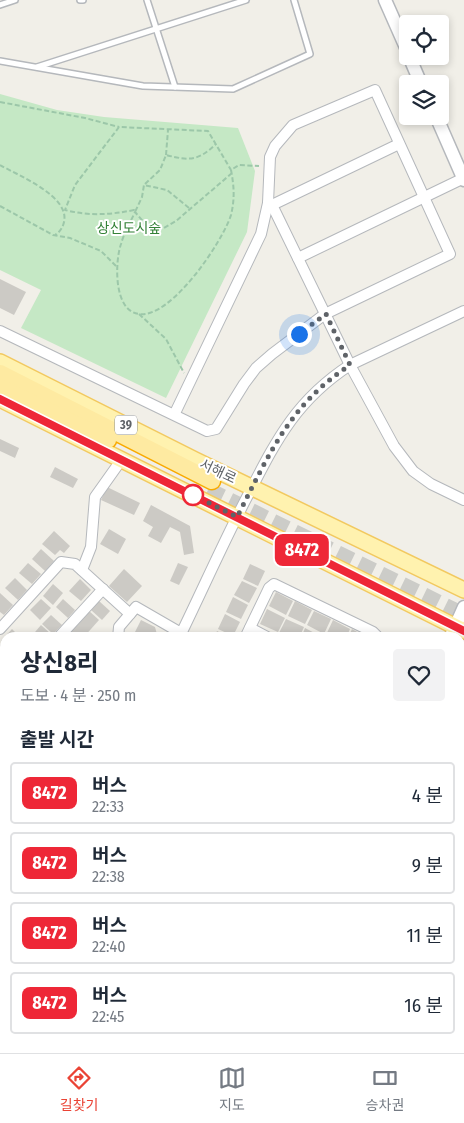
<!DOCTYPE html>
<html lang="ko">
<meta charset="utf-8">
<style>
:root{--surface:#fff;--page:#f2f2f3;--text:#1f2937;--muted:#747a83;--line:#e0e1e3;--accent:#ea4335}
body{margin:0;font-family:"Fira Sans Condensed","Noto Sans KR",sans-serif;background:var(--page);color:var(--text);height:100vh;display:flex;flex-direction:column;font-size:19px;white-space:nowrap}
*{box-sizing:border-box;margin:0}
p{font-size:16px;color:var(--muted)}
.icon{flex:none;width:28px;height:28px;fill:none;stroke:currentColor;stroke-width:2;stroke-linecap:round;stroke-linejoin:round}
.map{position:relative;flex:1;overflow:hidden}
.details{position:absolute;left:0px;top:632px;width:465px;height:421px;display:flex;flex-direction:column;background:var(--surface);border-radius:15px 15px 0 0;box-shadow:0 2px 8px #0003}
.details>*{flex:none}
.badge{padding:0 10px;border-radius:8px;font-size:18px;line-height:32px}
.buttons{position:absolute;left:399px;top:15px;display:grid;gap:10px}
.buttons a{display:grid;place-items:center;width:50px;height:50px;border-radius:5px;background:var(--surface);box-shadow:0 2px 8px #0003;font-size:25px}
.you{position:absolute;width:25px;height:25px;margin:-12px;border:4px solid #fff;border-radius:50%;background:#1a73e8;box-shadow:0 0 0 8px #1a73e833}
.map>.badge{position:absolute;translate:-50% -50%;box-shadow:0 0 0 2px #fff}
h2{padding:0 20px;font-size:19px;line-height:45px}
.round{display:grid;place-items:center;flex:none;width:52px;height:52px;border-radius:5px;background:var(--page)}
.overview{display:flex;align-items:center;justify-content:space-between;height:85px;padding:0 20px}
h1{font-size:24px;font-weight:700;line-height:38px}
ul{padding:0;list-style:none}
li{display:flex;align-items:center;gap:15px;height:62px;margin:0 10px 8px;padding:0 10px;border:2px solid var(--line);border-radius:5px}
li div{flex:1}
li b{display:block;font-size:19px}
li em{font-style:normal}
li .badge{min-width:55px;font-weight:700;text-align:center}
.dock{display:flex;justify-content:space-around;align-items:center;height:70px;border-top:1px solid var(--line);background:var(--surface);font-size:14px;color:var(--muted)}
.dock a{display:grid;justify-items:center;gap:2px}
.dock .active{color:var(--accent)}
.map>svg:first-child{display:block}
.green{fill:#c5e8c5}
.building{fill:#cccac5}
.lines{fill:none;stroke-linecap:round;stroke-linejoin:round}
.trunk-tunnel{stroke:#ccccc8;stroke-width:16;stroke-dasharray:16 8;stroke-linecap:butt}
.service-casing{stroke:#b5b8bc;stroke-width:8}
.minor-casing{stroke:#b5b8bc;stroke-width:12}
.tertiary-casing{stroke:#b5b8bc;stroke-width:15}
.primary-casing{stroke:#f2c960;stroke-width:18}
.trunk-casing{stroke:#f9ab00;stroke-width:19}
.path{stroke:#9cc7a9;stroke-width:2;stroke-dasharray:5 2.5;stroke-linecap:butt}
.service{stroke:#fff;stroke-width:5}
.minor{stroke:#fff;stroke-width:10}
.tertiary{stroke:#fff;stroke-width:12}
.primary{stroke:#fff2af;stroke-width:15}
.trunk{stroke:#feeaa1;stroke-width:16}
.line-casing{stroke:#fff;stroke-width:11}
.line{stroke:#ee2737;stroke-width:8}
.walk{stroke:#5f6368;stroke-width:5;stroke-dasharray:0 9}
.stop-dot{fill:#fff;stroke:#ee2737;stroke-width:2.5}
.labels{text-anchor:middle;stroke-width:4;stroke-linejoin:round;paint-order:stroke}
.shield{fill:#fff;stroke:#8f9295;stroke-width:1}
.shield-label{font-size:12px;font-weight:bold;fill:#5f6368}
.park-label{font-size:14px;fill:#348238;stroke:#fff}
.street-label{font-size:14px;fill:#5f6368;stroke:#fff}
</style>
<div class="map">
<svg width="464" height="1053" viewBox="0 0 464 1053">
<rect width="100%" height="100%" fill="#f1efe8"/>
<g class="green">
<path d="M0,94L57,110L104,117L238,128L255,171L247,232L166,398L21,328L41,290L0,270Z"/>
<path d="M464,966V1053H283L284,1049H460V967Z"/>
<path d="M5,1039V1049H244L243,1053H0Z"/>
</g>
<g class="building">
<path d="M0,279L26,292L14,315L0,308Z"/>
<path d="M0,439L19,448L15,458L0,451Z"/>
<path d="M55,467L78,479L73,488L50,477Z"/>
<path d="M107,487L140,503L134,515L101,500Z"/>
<path d="M151,505L190,526L194,553L184,555L180,532L170,527L161,543L148,536L153,527L143,521Z"/>
<path d="M109,529L126,539L118,554L100,544Z"/>
<path d="M54,531L70,546L64,553L60,550L55,555L42,544Z"/>
<path d="M41,549L54,561L45,571L32,559Z"/>
<path d="M28,563L41,574L32,584L19,573Z"/>
<path d="M178,563L188,567L179,585L170,581Z"/>
<path d="M250,564L265,571L258,586L243,579Z"/>
<path d="M124,569L142,586L127,602L109,586Z"/>
<path d="M15,578L27,590L18,600L5,588Z"/>
<path d="M80,579L91,590L81,601L69,591Z"/>
<path d="M242,581L257,588L249,603L234,595Z"/>
<path d="M53,584L63,593L53,605L43,596Z"/>
<path d="M276,592L293,601L286,615L269,606Z"/>
<path d="M0,593L13,605L4,615L0,612Z"/>
<path d="M233,597L248,605L241,619L226,612Z"/>
<path d="M41,599L51,608L40,620L30,610Z"/>
<path d="M63,599L75,610L68,618L56,607Z"/>
<path d="M99,601L110,611L102,620L91,610Z"/>
<path d="M295,601L312,610L305,624L288,616Z"/>
<path d="M267,609L285,618L278,632L260,624Z"/>
<path d="M88,610L99,620L83,638H78L70,630Z"/>
<path d="M314,611L331,619L324,634L307,625Z"/>
<path d="M225,614L240,622L233,636L218,629Z"/>
<path d="M51,615L62,625L53,634L42,624Z"/>
<path d="M286,619L304,627L299,638H288L279,633Z"/>
<path d="M141,620L155,627L158,638H142L134,634Z"/>
<path d="M333,620L350,629L346,638H331L326,635Z"/>
<path d="M41,625L52,635L50,638H30Z"/>
<path d="M305,628L324,638H301Z"/>
<path d="M12,629L21,638H5V644L1,641Z"/>
<path d="M352,629L368,638H348Z"/>
<path d="M217,631L230,638H214Z"/>
<path d="M0,644L5,648V657L0,662Z"/>
<path d="M5,663V675L0,670Z"/>
<path d="M0,681L5,686L0,691Z"/>
<path d="M462,682L464,683V715L460,713V689Z"/>
<path d="M464,755V774L460,772V763Z"/>
<path d="M460,799L464,801L460,813Z"/>
<path d="M460,885L464,886V893L460,901Z"/>
<path d="M460,925L464,927V933L460,941Z"/>
</g>
<g class="lines">
<path class="trunk-tunnel" d="M208,490L464,615"/>
<defs>
<g id="service">
<path d="M80,0H83"/>
<path d="M147,0L175,87"/>
<path d="M0,5L15,0"/>
<path d="M0,61L143,86L233,89L310,54L294,0"/>
<path d="M37,67L246,0"/>
</g>
<g id="minor">
<path d="M268,203L272,205L350,365L394,446L413,471L431,484L464,500"/>
<path d="M272,205L399,144"/>
<path d="M298,258L464,178"/>
<path d="M0,331L207,431L216,429L244,384L256,368L272,354L325,314L450,254L375,90L293,125L275,146L270,157L268,203L261,234L175,413"/>
<path d="M82,570L91,547L95,497L122,459"/>
<path d="M250,628L269,638"/>
<path d="M0,629L61,562L75,564L130,614"/>
<path d="M58,638L103,589"/>
<path d="M118,638L119,627L136,607L181,633"/>
<path d="M179,638C202,591 223,543 247,497C276,441 295,401 350,365L464,311"/>
<path d="M245,638L269,588L274,584L373,632L379,638"/>
<path d="M2,699L5,696"/>
<path d="M0,757L5,760"/>
<path d="M460,788L464,790"/>
<path d="M460,853L464,854"/>
<path d="M460,917L464,919"/>
<path d="M460,957L464,955"/>
<path d="M0,1013L5,1003"/>
</g>
<g id="tertiary">
<path d="M385,0L408,52"/>
<path d="M409,56L421,84"/>
<path d="M436,116L464,180"/>
<path d="M450,638L464,607"/>
<path d="M262,1053L263,1049"/>
</g>
<g id="primary">
<path d="M0,362L195,460L464,590"/>
<path d="M0,399L464,631"/>
</g>
<g id="trunk">
<path d="M0,373L212,481"/>
<path d="M0,387L108,440"/>
</g>
</defs>
<use href="#service" class="service-casing"/>
<use href="#minor" class="minor-casing"/>
<use href="#tertiary" class="tertiary-casing"/>
<use href="#primary" class="primary-casing"/>
<use href="#trunk" class="trunk-casing"/>
<g class="path">
<path d="M0,102L85,118L119,127"/>
<path d="M166,155L168,130"/>
<path d="M0,165C19,176 70,196 64,222C63,227 60,232 55,235"/>
<path d="M232,173L176,221L162,229L147,226L135,212C130,223 124,233 121,244C115,261 113,311 139,314C171,319 223,241 231,215C235,198 234,186 231,170L239,165L259,166"/>
<path d="M145,184L160,170L166,155C190,161 198,161 216,144"/>
<path d="M0,206L53,235L70,238L101,251L117,267"/>
<path d="M189,208L167,190L144,185L142,197L135,212L134,210C109,215 89,216 65,210L75,185L119,127L208,131L231,170"/>
<path d="M139,314L166,339L184,373"/>
<path d="M460,1017L464,1014"/>
<path d="M23,1049L24,1053"/>
<path d="M92,1051L96,1053"/>
<path d="M41,1053L42,1051"/>
<path d="M335,1053V1049"/>
</g>
<use href="#service" class="service"/>
<use href="#minor" class="minor"/>
<use href="#tertiary" class="tertiary"/>
<use href="#primary" class="primary"/>
<use href="#trunk" class="trunk"/>
</g>
<g class="lines">
<defs>
<path id="line" d="M0,399L464,631"/>
</defs>
<use href="#line" class="line-casing"/>
<use href="#line" class="line"/>
<path class="walk" d="M193,495L237,517C269,455 289,405 350,365L326,314L299,334"/>
</g>
<circle class="stop-dot" cx="193" cy="495" r="10"/>
<g class="labels">
<rect class="shield" x="115" y="415.5" width="22" height="19" rx="4"/>
<g class="shield-label">
<text x="126" y="429">39</text>
</g>
<g class="park-label">
<text x="129" y="233">상신도시숲</text>
</g>
<g class="street-label">
<text transform="translate(218 471) rotate(25)" y="5">서해로</text>
</g>
</g>
</svg>
<div class="buttons">
<a><svg class="icon" aria-label="locate" viewBox="0 0 24 24"><circle cx="12" cy="12" r="6"/><path d="M12 2v4M12 18v4M2 12h4M18 12h4"/></svg></a>
<a><svg class="icon" aria-label="layers" viewBox="0 0 24 24"><path d="M12 4l9 5-9 5-9-5zM3 14l9 5 9-5"/></svg></a>
</div>
<div class="you" style="left:299px;top:334px"></div>
<b class="badge" style="left:302px;top:550px;background:#ee2737;color:#fff">8472</b>
<section class="details">
<div class="overview"><div><h1>상신8리</h1><p>도보 · 4 분 · 250 m</p></div><a class="round"><svg class="icon" aria-label="heart" viewBox="0 0 24 24"><path d="M12 20l-8-8c-3-5 5-10 8-4 3-6 11-1 8 4z"/></svg></a></div>
<h2>출발 시간</h2>
<ul>
<li><span class="badge" style="background:#ee2737;color:#fff">8472</span><div><b>버스</b><p>22:33</p></div><em>4 분</em></li>
<li><span class="badge" style="background:#ee2737;color:#fff">8472</span><div><b>버스</b><p>22:38</p></div><em>9 분</em></li>
<li><span class="badge" style="background:#ee2737;color:#fff">8472</span><div><b>버스</b><p>22:40</p></div><em>11 분</em></li>
<li><span class="badge" style="background:#ee2737;color:#fff">8472</span><div><b>버스</b><p>22:45</p></div><em>16 분</em></li>
</ul>
</section>
</div>
<nav class="dock">
<a class="active"><svg class="icon" aria-label="directions" viewBox="0 0 24 24"><path d="M12 3l9 9-9 9-9-9zM9 14v-3h6M13 9l2 2-2 2"/></svg>길찾기</a>
<a><svg class="icon" aria-label="map" viewBox="0 0 24 24"><path d="M3 6l6-2 6 2 6-2v14l-6 2-6-2-6 2zM9 4v14M15 6v14"/></svg>지도</a>
<a><svg class="icon" aria-label="tickets" viewBox="0 0 24 24"><path d="M3 7h18v10H3zM15 7v10"/></svg>승차권</a>
</nav>
